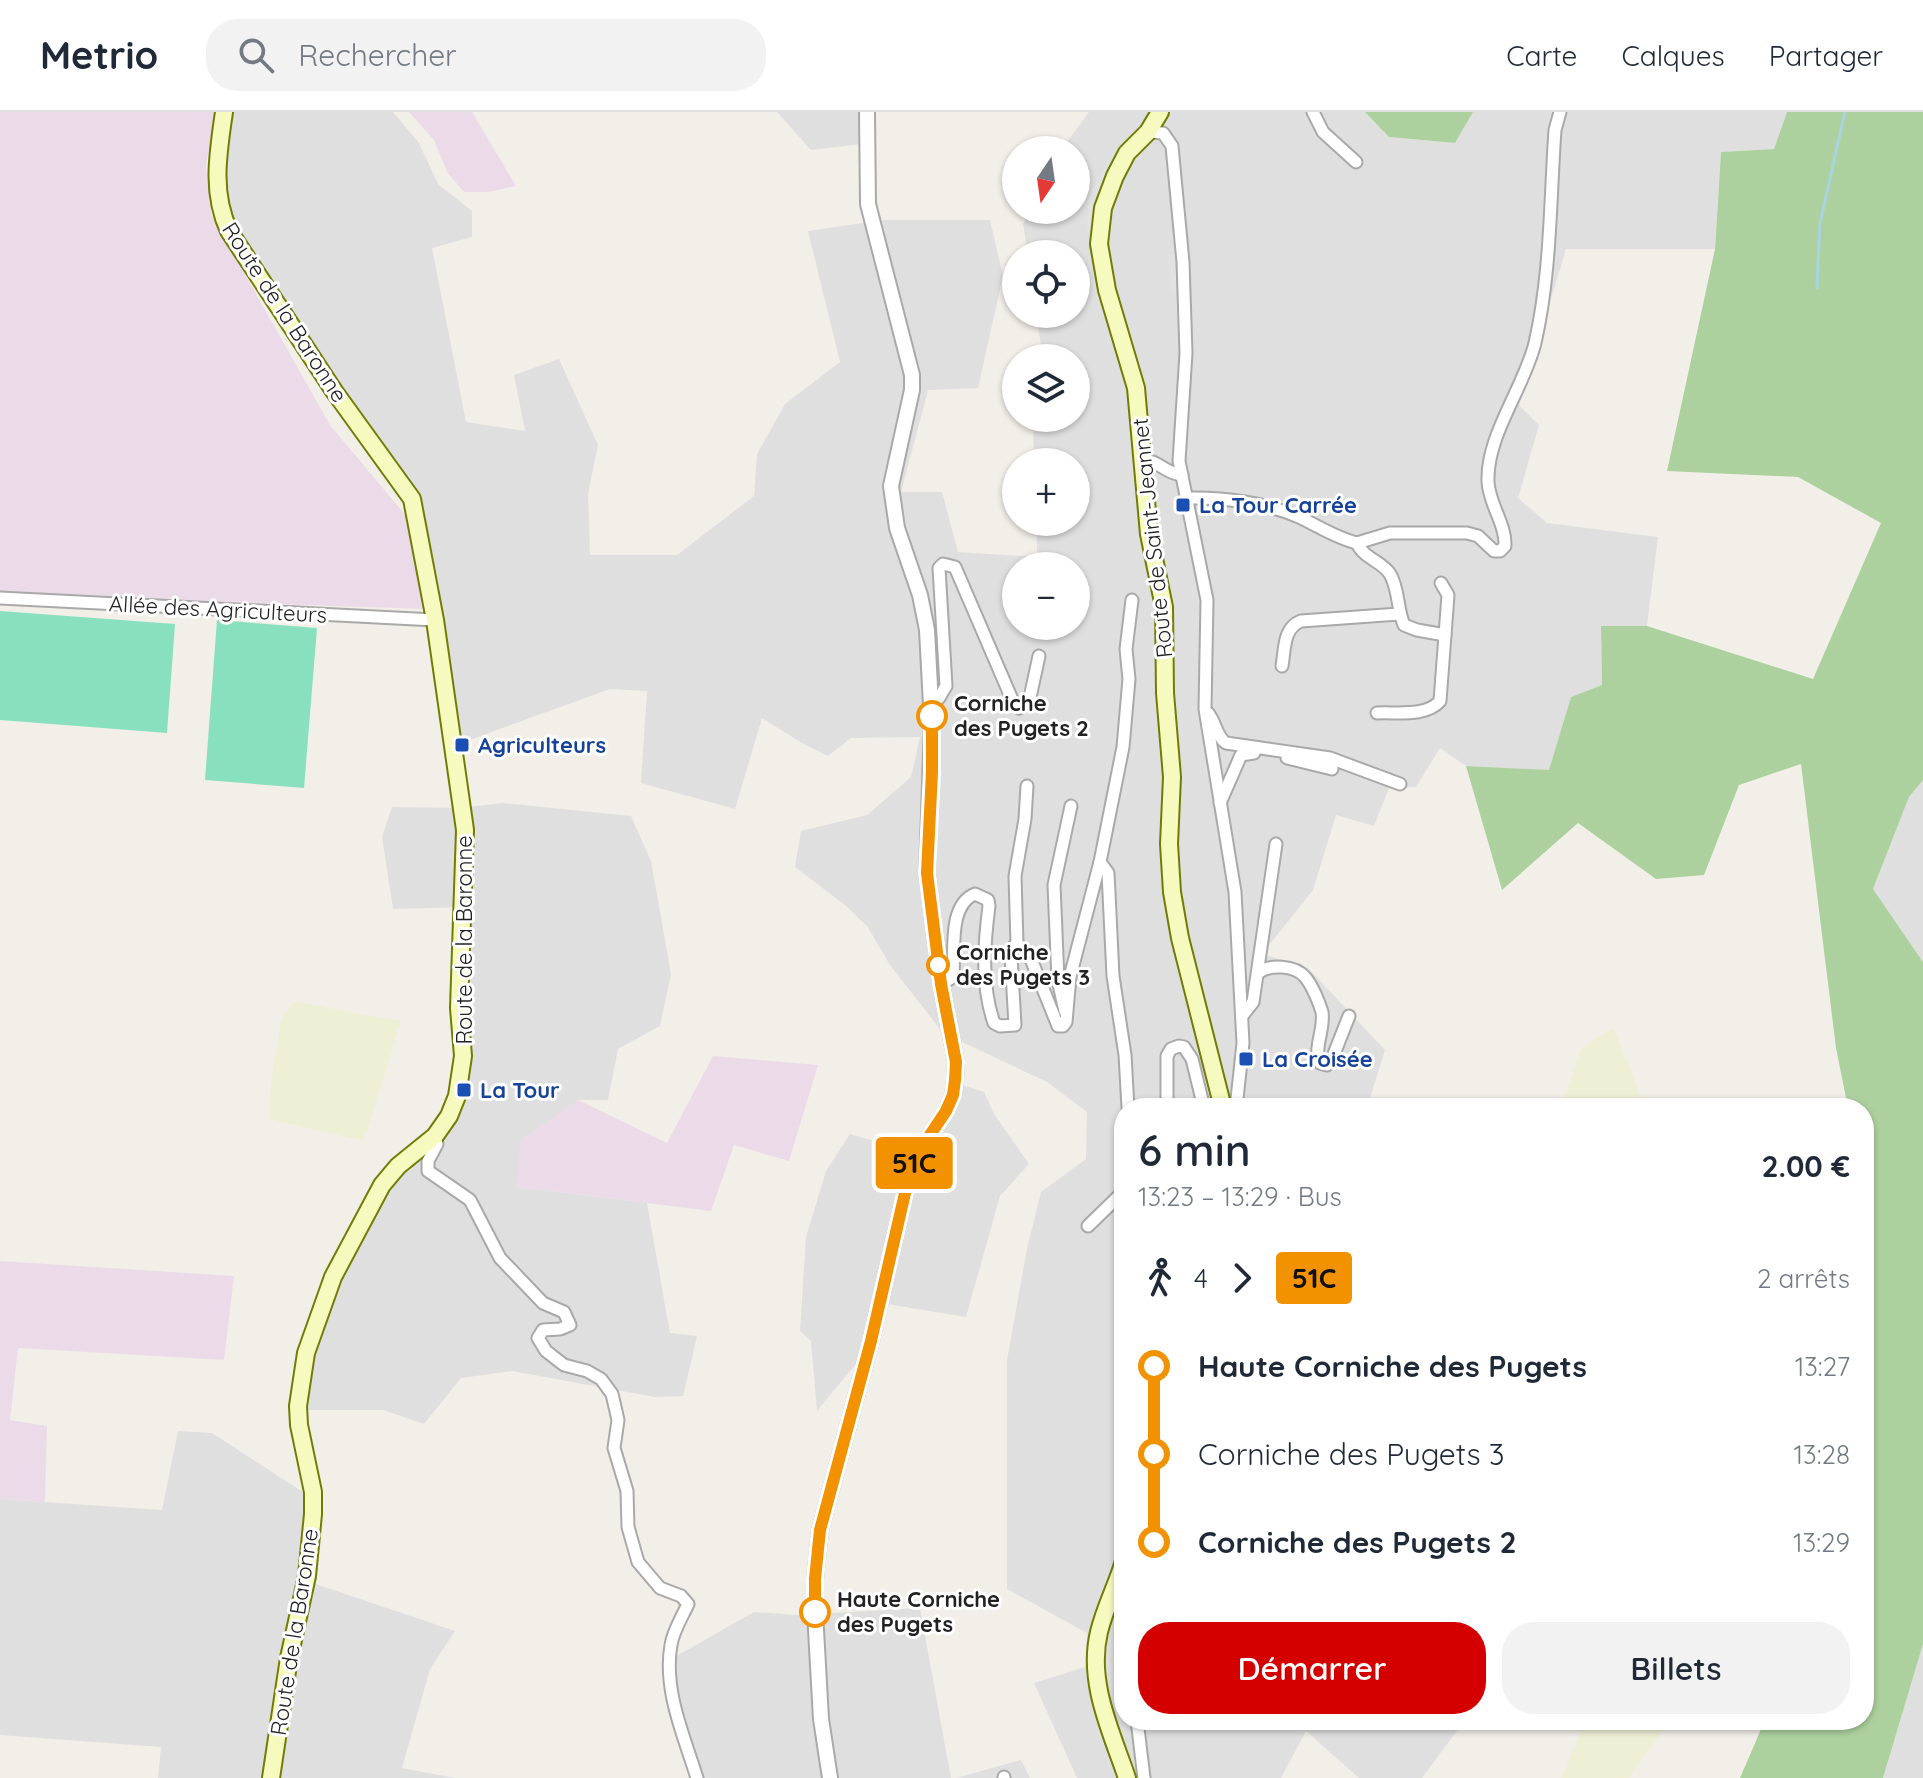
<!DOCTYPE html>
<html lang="fr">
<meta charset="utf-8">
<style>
:root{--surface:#fff;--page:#f2f2f3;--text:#1f2937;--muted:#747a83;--line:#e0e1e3;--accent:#d40000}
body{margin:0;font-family:Quicksand,sans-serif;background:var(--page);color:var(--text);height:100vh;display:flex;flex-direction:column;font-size:30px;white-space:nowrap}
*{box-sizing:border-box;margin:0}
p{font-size:26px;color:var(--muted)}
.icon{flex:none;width:44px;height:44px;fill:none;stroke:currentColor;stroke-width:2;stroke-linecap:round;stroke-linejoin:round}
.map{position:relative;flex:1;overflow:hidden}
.sheet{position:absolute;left:1114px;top:986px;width:760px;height:632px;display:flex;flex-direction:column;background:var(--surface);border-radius:32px;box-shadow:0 2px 6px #0004}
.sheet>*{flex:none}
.badge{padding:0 16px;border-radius:6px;font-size:28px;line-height:52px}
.needle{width:52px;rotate:193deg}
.tools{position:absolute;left:1002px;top:24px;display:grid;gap:16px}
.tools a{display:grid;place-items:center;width:88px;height:88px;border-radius:50%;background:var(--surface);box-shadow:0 2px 6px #0004;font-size:40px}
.map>.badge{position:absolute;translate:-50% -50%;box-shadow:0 0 0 4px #fff}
.legs{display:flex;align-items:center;gap:12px;height:88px;padding:0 24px;font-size:26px}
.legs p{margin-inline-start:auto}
.head{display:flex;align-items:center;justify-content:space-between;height:136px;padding:0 24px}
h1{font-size:44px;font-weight:600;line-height:60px}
.primary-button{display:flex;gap:16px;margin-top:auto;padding:16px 24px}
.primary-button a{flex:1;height:92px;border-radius:32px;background:var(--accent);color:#fff;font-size:32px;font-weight:600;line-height:92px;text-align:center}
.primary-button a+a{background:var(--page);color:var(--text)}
ul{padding:0 24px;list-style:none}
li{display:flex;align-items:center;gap:28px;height:88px;font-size:30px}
li i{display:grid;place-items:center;width:12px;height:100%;margin:0 10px;background:currentColor}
li i::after{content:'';width:20px;height:20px;margin:-10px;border:6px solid;border-radius:50%;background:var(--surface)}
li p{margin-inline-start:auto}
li:first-child i{background:linear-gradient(#0000 50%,currentColor 0)}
li:last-child i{background:linear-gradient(currentColor 50%,#0000 0)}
header{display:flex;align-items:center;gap:48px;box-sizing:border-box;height:112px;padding:0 40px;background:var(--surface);border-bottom:2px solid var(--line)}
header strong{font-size:38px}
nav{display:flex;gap:44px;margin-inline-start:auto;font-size:28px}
.search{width:560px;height:72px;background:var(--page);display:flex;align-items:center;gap:20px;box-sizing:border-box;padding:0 28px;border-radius:32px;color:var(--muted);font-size:30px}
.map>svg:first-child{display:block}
.residential{fill:#e0dfdf;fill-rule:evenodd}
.industrial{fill:#ebdbe8}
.farmland{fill:#eef0d5}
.forest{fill:#add19e}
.pitch{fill:#88e0be}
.parking{fill:#e2e2e2}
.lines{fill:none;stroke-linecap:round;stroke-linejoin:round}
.stream{stroke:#aad3df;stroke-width:3}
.minor-casing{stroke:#a9a9a9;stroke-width:15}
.tertiary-casing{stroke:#a9a9a9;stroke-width:18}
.secondary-casing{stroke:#707d05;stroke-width:20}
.minor{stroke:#fff;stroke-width:11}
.tertiary{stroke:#fff;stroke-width:14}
.secondary{stroke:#f7fabf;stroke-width:16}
.line-1-casing{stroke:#fff;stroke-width:18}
.line-1{stroke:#f39200;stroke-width:12}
.transit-dot{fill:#1a4fb4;stroke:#fff;stroke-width:3}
.stop-1-dot{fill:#fff;stroke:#f39200;stroke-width:4}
.labels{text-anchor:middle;stroke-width:6;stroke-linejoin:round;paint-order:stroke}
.street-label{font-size:22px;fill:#222;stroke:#fff}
.transit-label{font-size:22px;font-weight:bold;fill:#164399;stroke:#fff;text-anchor:start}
.stop-label{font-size:22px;font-weight:bold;fill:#222;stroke:#fff;text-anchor:start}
</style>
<header>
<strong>Metrio</strong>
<div class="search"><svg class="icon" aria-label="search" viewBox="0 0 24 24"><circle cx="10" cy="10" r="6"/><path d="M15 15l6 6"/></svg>Rechercher</div>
<nav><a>Carte</a><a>Calques</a><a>Partager</a></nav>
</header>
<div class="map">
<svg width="1923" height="1666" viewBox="0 0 1923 1666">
<rect width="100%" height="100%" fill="#f2efe9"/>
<g class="residential">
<path d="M231,0H393L419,31L438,72L472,99V125L432,136L466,310L525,319L514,263L559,247L598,333L588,382L590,443H677L754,384L757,342L785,292L840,250L808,119L884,108H990L1003,164L978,276L928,278L901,380H942L958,440L1037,445V410H1076V350H1034L1033,306H1076V246H1043L1036,202H1076V142H1028L1023,112L1031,98H1076V38H1061L1089,0H1365L1389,25L1455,31L1473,0H1787L1774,37L1721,40L1715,137H1566L1519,293L1539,313L1518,386L1547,411L1658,425L1647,514H1601L1602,573L1571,585L1549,659L1466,654L1440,636L1416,675L1389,676L1374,714L1336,703L1313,778L1262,842L1308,856L1385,938L1367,996H1124V1608H1465L1422,1666H1359L1306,1619L1281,1666H1077L1034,1571L1085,1555L1087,1521L1007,1477V1248L1027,1137L1041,1080L1086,1047L1087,1000L1047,970L943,921L890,853L867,814L845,793L795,755L801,719L867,703L911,665L920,625L851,626L828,644L802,631L762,606L735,697L641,671L647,579L610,577L456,633L422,418L316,239L249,136L222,90L219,41ZM1016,454H1076V514H1016Z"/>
<path d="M777,0H858L861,32L811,38Z"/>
<path d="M1923,668V850L1873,777L1909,685Z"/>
<path d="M503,691L631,704L651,749L671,862L660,914L618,937L608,988H578L517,1075L647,1091L670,1221L697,1224L683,1284L655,1285L512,1259L461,1266L424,1312L383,1298H301L308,1253L323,1210L370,1109L394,1067L450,1007L462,959L465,795L393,797L382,725L392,695L459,696Z"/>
<path d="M947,968L984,980L994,1002L1029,1052L1000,1084L966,1205L887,1192L858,1249L817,1299L811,1229L800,1219L806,1125L826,1059L850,1022L912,1040L943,990Z"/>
<path d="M178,1319L212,1321L306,1382L304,1468L455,1519L430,1557L402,1656L455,1666H158L161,1635L0,1623V1387L162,1398Z"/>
<path d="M920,1496L951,1666H693L677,1615L664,1551L754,1500L798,1503Z"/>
<path d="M1923,1532V1666H1883Z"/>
<path d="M1021,1648L1030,1666H956Z"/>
</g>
<g class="industrial">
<path d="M0,0H215L206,54L211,102L330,313L412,411L426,497L75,486L0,480Z"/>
<path d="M409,0H472L516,74L488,80H464L447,60L434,28Z"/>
<path d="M713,944L818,953L789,1049L734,1033L711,1099L517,1075L520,1029L578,988L667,1031Z"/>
<path d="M0,1149L234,1164L224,1248L18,1236L10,1308L47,1314L45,1390L0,1387Z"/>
</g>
<g class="farmland">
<path d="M296,890L401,909L364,1029L269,1007L271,971L281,910L287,897Z"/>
<path d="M1614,916L1645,996H1561L1581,936Z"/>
<path d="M1585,1608H1670L1629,1666H1562Z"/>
</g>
<g class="forest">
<path d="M1365,0H1473L1455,31L1389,25Z"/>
<path d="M1787,0H1923V668L1909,685L1873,777L1923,850V1532L1883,1666H1740L1765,1608H1864V996H1848L1836,936L1801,652L1739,673L1704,763L1656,767L1578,711L1502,778L1466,654L1549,658L1571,585L1602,573L1601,514H1647L1813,567L1881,411L1798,365L1667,359L1715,137L1721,40L1774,37Z"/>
</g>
<g class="pitch">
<path d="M0,499L175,512L167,621L0,608Z"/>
<path d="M217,508L317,516L304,676L205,668Z"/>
</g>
<g class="parking">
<path d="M1109,50L1113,53L1101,75L1092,117H1087L1088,89L1093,74Z"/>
<path d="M1177,142L1182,180L1172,181L1168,143Z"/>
</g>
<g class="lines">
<path class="stream" d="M1817,176L1820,111L1845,0"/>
<defs>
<g id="minor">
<path d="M1313,0L1323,20L1356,50"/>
<path d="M1148,20L1163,21L1172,34L1183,150L1186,241L1179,349L1207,488L1205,597L1235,780L1243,931L1236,996"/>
<path d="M1143,348C1158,348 1166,362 1182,363"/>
<path d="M1188,386C1223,385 1267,391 1299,405C1318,414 1336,426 1357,431L1390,421H1467L1478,424L1494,439H1500L1505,434C1506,412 1489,392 1488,370C1486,324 1524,276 1535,231C1551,161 1550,89 1555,18L1560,0"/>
<path d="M1357,431C1364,447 1382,449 1390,462C1399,477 1397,497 1404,513L1417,518L1445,523L1440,589C1426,605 1398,600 1377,601"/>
<path d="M1441,471L1448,483L1445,523"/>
<path d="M0,486L435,508"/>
<path d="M1282,554C1285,537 1283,516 1301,509L1399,502"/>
<path d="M931,588L939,586L946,574L939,456L943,452L955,455L1014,592L1019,596L1029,590L1039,544"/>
<path d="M1208,601C1216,611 1216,624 1226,631L1330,646L1400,672"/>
<path d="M1287,646L1332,657"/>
<path d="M1220,691L1241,643L1254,641"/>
<path d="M1100,750L1108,761L1113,864L1125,943L1128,996"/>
<path d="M1017,832L1015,764L1025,707L1027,674"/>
<path d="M1258,861C1269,852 1295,853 1305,865C1312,873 1319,890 1322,900C1325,917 1313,936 1320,951L1327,953L1332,947L1349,904"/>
<path d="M941,872L950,867L953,862C955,838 948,793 975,782L988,788L989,794C984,832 981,874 994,911L1000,914L1015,913L1011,844L1013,835L1017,832L1029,842L1058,914H1063L1066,910L1070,865L1100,750L1123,635L1129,567L1126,537L1132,488"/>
<path d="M1065,899L1058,868L1054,773L1071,694"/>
<path d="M1242,904L1253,890L1276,732"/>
<path d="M1167,996V944L1171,937L1179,934L1184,935L1192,947L1204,996"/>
<path d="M435,1024L437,1032L428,1049V1059L470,1088L500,1146L543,1191L564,1200L570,1213L560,1217L543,1218L538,1226L546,1239L564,1253L587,1259L601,1267L612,1282L618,1308L614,1336L627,1379L628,1415L638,1450L660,1476L681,1484L688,1492C682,1505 673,1519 671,1533C663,1578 684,1624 697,1666"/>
<path d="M1088,1114L1124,1079"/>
<path d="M1137,1608L1144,1666"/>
<path d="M1004,1665V1666"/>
</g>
<path id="tertiary" d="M830,1666L821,1607L815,1500V1467L820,1418L871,1229L908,1068L922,1035L946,999L953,983L955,968L956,950L941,872L927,761L932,612L927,518L920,483L897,416L891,374L912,278V263L868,92L867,0"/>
<g id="secondary">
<path d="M224,0C218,42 211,80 229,119L334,279L412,387L435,508L465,718L459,896L463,944L457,984L449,1004L435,1024L398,1054L382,1073L333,1165L306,1241L298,1294L299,1313L313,1380V1402L307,1464L289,1546L271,1666"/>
<path d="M1160,0L1148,20L1127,41L1115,64L1103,96L1099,132L1107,178L1136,276L1149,422L1164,495L1165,581L1172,665L1169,732L1172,780L1180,826L1223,996"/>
<path d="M1124,1449C1117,1473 1105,1495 1099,1520C1087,1570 1111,1619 1127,1666"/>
</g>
</defs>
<use href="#minor" class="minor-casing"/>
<use href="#tertiary" class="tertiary-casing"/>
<use href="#secondary" class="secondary-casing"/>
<use href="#minor" class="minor"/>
<use href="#tertiary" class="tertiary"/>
<use href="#secondary" class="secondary"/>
</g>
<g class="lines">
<defs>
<path id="line-1" d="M815,1500V1467L820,1418L871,1229L908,1068L922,1035L946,999L953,983L955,968L956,950L941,872L927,761L932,660V604"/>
</defs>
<use href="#line-1" class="line-1-casing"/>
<use href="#line-1" class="line-1"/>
</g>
<g class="transit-dot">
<rect x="1175" y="385" width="16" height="16" rx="4"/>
<rect x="454" y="625" width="16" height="16" rx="4"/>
<rect x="1238" y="939" width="16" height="16" rx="4"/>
<rect x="456" y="970" width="16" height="16" rx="4"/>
</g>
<g class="stop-1-dot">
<circle cx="932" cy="604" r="14"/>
<circle cx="938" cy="853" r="10"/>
<circle cx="815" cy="1500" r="14"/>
</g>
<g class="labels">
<g class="street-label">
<text transform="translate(285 200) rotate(57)" y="8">Route de la Baronne</text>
<text transform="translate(1152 426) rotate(-96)" y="8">Route de Saint-Jeannet</text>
<text transform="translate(218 497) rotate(3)" y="8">Allée des Agriculteurs</text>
<text transform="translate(464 828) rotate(-90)" y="8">Route de la Baronne</text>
<text transform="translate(294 1520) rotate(-81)" y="8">Route de la Baronne</text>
</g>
<g class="transit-label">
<text x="1199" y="401">La Tour Carrée</text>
<text x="478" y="641">Agriculteurs</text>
<text x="1262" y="955">La Croisée</text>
<text x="480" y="986">La Tour</text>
</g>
<g class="stop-label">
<text x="954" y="599">Corniche<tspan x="954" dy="25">des Pugets 2</tspan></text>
<text x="956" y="848">Corniche<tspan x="956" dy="25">des Pugets 3</tspan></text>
<text x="837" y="1495">Haute Corniche<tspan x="837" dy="25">des Pugets</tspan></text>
</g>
</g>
</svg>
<div class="tools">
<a><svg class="needle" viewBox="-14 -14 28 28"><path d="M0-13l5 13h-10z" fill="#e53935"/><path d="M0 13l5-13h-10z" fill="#747a83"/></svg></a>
<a><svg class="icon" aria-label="locate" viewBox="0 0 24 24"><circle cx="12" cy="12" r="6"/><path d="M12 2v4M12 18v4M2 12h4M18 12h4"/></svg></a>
<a><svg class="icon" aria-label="layers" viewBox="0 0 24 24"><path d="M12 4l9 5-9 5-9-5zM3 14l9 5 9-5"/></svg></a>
<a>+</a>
<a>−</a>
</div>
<b class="badge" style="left:914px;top:1051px;background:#f39200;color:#111">51C</b>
<section class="sheet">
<div class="head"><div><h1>6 min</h1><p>13:23 – 13:29 · Bus</p></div><b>2.00 €</b></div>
<div class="legs"><svg class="icon" aria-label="walk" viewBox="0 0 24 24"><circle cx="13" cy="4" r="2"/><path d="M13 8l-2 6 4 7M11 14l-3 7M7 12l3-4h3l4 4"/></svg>4<svg class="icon" aria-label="forward" viewBox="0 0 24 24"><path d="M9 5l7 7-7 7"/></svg><b class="badge" style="background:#f39200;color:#111">51C</b><p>2 arrêts</p></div>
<ul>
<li><i style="color:#f39200"></i><b>Haute Corniche des Pugets</b><p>13:27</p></li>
<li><i style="color:#f39200"></i><span>Corniche des Pugets 3</span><p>13:28</p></li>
<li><i style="color:#f39200"></i><b>Corniche des Pugets 2</b><p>13:29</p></li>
</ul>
<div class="primary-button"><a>Démarrer</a><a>Billets</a></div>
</section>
</div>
